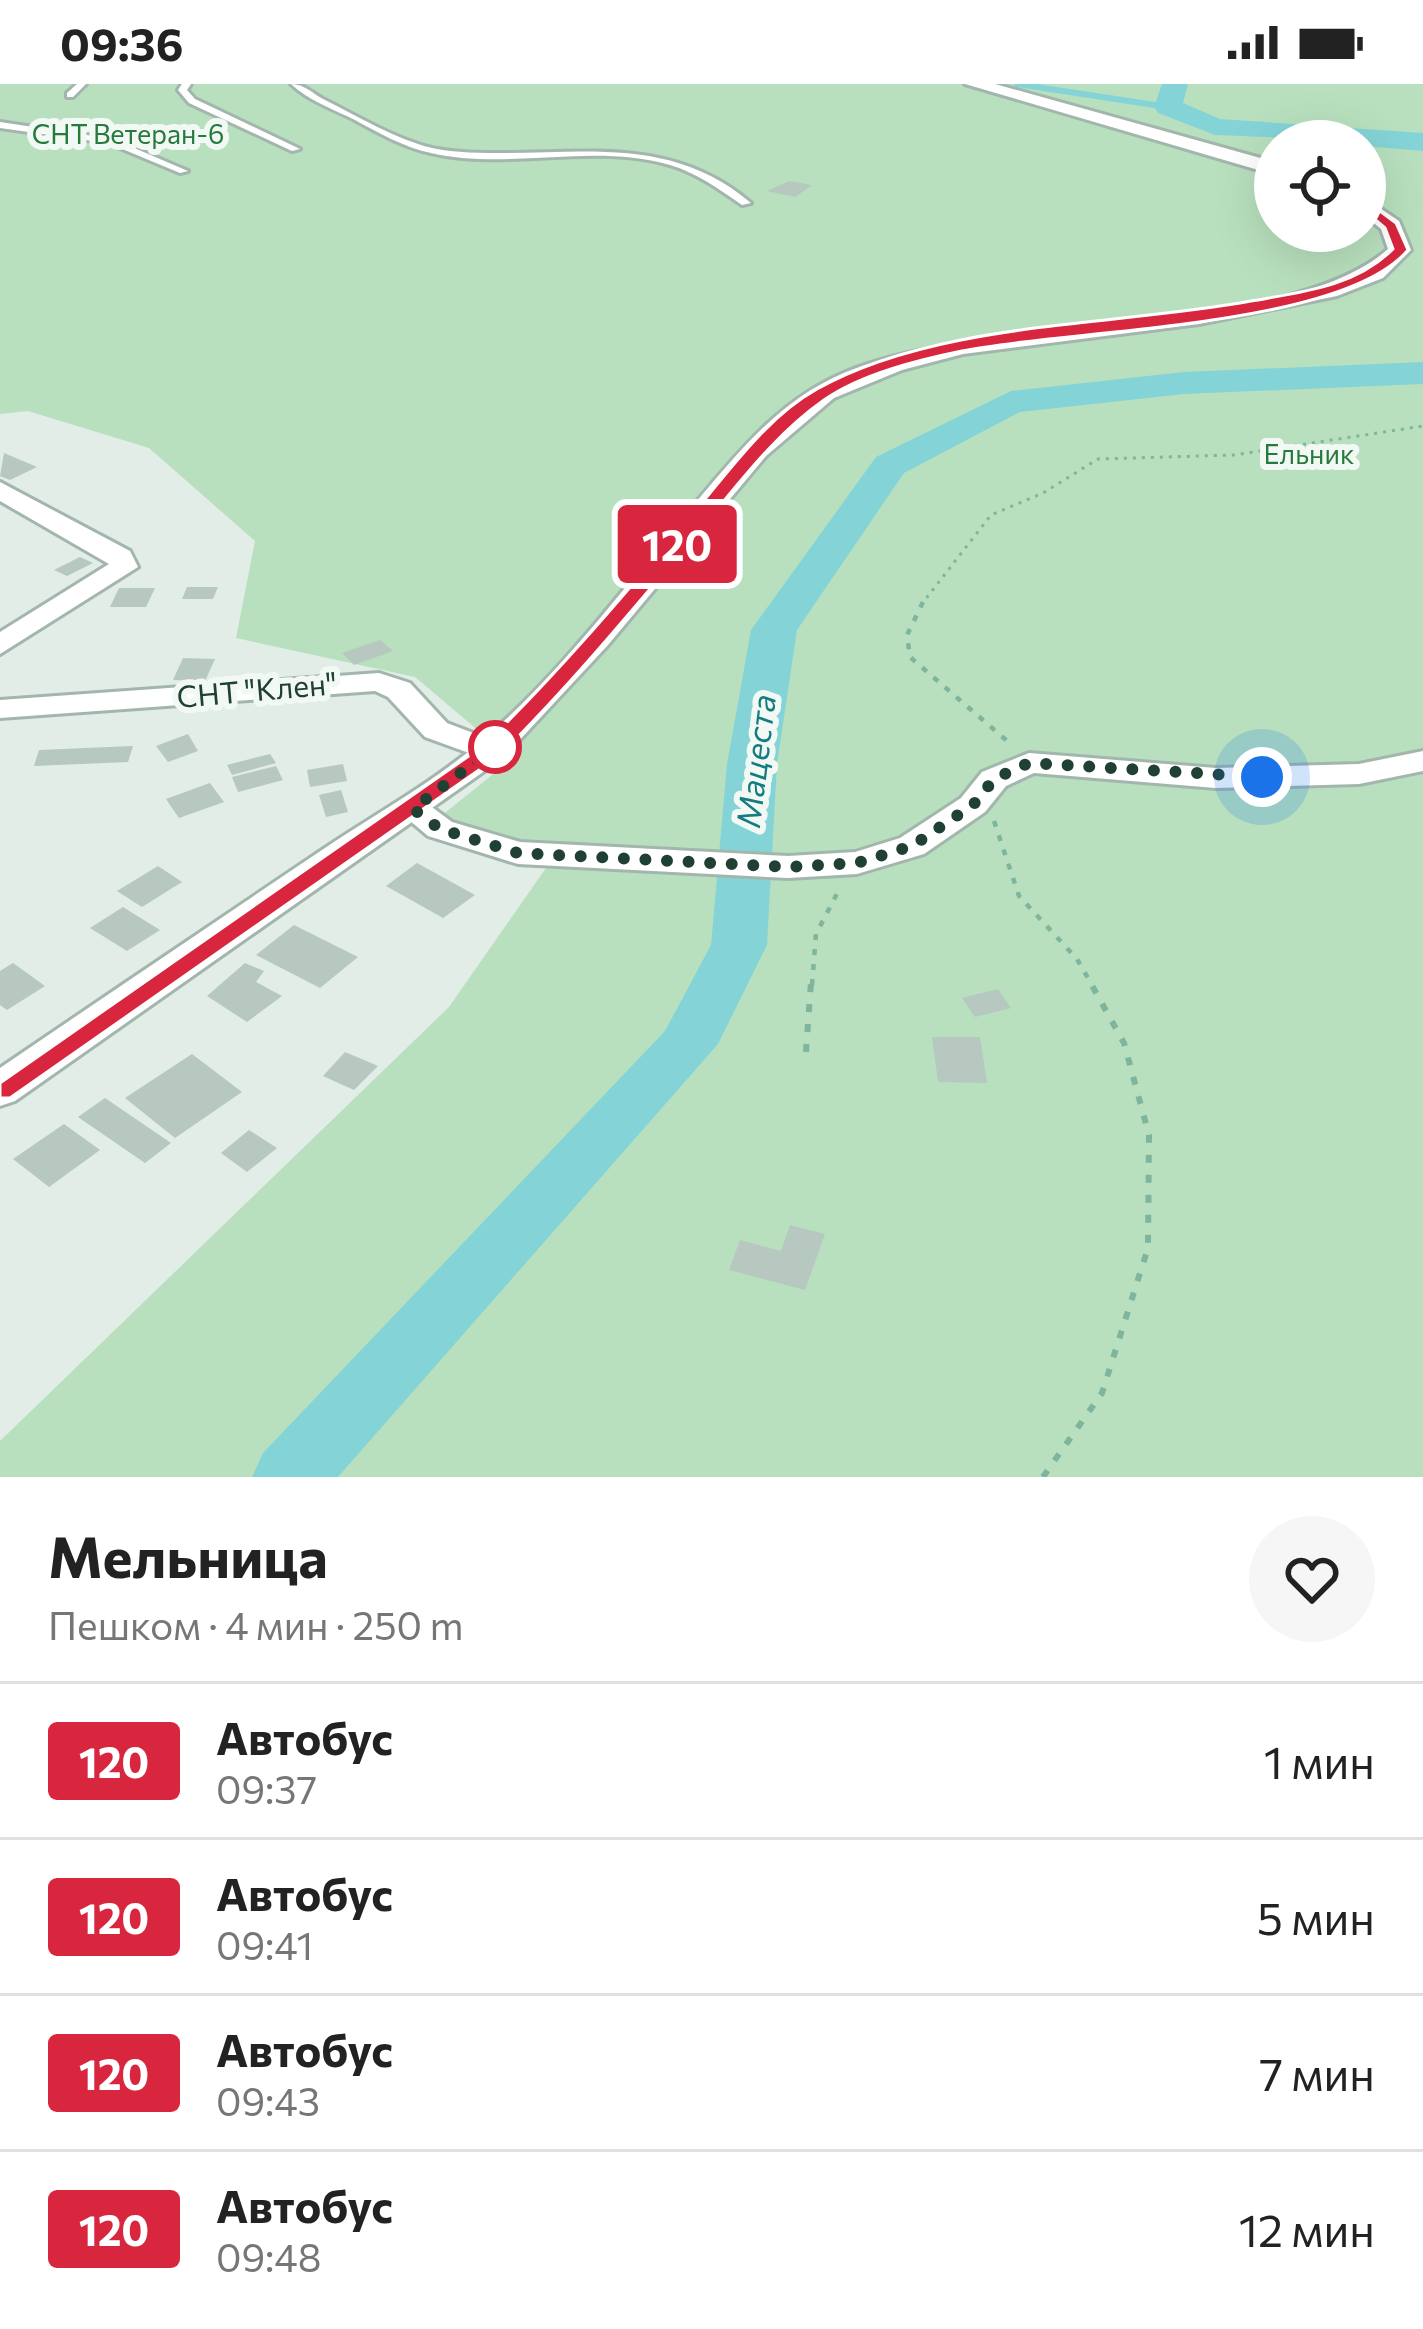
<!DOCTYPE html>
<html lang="ru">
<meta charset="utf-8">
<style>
:root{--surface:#fff;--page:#f6f6f6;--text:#222;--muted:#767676;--line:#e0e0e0}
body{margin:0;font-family:Commissioner,sans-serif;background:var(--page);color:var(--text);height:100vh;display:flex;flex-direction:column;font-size:45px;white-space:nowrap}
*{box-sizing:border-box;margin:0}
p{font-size:39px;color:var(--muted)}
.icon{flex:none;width:66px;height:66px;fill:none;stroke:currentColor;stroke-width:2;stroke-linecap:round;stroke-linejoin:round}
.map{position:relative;height:1393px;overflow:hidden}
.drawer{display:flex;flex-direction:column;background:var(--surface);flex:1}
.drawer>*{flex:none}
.badge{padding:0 24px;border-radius:9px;font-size:42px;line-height:78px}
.fabs{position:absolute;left:1254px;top:36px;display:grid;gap:24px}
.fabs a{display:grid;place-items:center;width:132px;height:132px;border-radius:50%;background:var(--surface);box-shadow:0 12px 48px #0002;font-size:60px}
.you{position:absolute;width:60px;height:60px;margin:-30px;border:9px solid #fff;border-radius:50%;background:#1a73e8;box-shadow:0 0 0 18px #1a73e833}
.map>.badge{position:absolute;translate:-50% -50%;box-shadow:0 0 0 6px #fff}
.round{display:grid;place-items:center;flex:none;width:126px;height:126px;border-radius:63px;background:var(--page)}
.overview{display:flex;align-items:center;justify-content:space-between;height:204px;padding:0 48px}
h1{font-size:57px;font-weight:700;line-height:90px}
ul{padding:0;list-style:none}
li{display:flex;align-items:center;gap:36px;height:156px;padding:0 48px;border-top:3px solid var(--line)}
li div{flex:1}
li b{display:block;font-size:45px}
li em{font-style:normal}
li .badge{min-width:132px;font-weight:700;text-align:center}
.status{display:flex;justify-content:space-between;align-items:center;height:84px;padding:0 60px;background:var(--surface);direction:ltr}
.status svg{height:33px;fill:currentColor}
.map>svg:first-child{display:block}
.green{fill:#b8e0be;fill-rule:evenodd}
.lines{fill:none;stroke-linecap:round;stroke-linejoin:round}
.stream{stroke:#84d4d7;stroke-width:6}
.river{fill:#84d4d7;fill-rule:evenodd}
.building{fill:#b6c8bf}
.service-casing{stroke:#a3b6ad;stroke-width:6}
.minor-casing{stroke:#a3b6ad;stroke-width:6}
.tertiary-casing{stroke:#a3b6ad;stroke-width:6}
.path-far2{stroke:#7fb49d;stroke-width:3;stroke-dasharray:3 6;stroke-linecap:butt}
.path-far1{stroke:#7fb49d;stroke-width:4.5;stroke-dasharray:6 9;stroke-linecap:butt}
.path{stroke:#7fb49d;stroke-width:6;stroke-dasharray:8 12;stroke-linecap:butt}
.service{fill:#fff;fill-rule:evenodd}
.minor{fill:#fff;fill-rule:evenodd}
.tertiary{fill:#fff;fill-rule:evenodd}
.line{fill:#d7263d;stroke:#fff;stroke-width:3}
.walk{stroke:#204033;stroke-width:12;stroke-dasharray:0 21.6}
.stop-dot{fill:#fff;stroke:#d7263d;stroke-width:6}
.labels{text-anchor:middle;stroke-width:12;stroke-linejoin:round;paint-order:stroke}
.far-park-label{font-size:27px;fill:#267a3d;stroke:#f2f9f5}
.street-label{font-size:30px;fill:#204033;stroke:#f2f9f5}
.water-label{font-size:33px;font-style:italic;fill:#147c81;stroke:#f2f9f5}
</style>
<div class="status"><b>09:36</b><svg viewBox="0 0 49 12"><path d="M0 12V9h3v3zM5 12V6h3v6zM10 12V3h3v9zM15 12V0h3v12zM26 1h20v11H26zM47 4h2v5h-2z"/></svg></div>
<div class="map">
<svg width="1423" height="1393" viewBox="0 0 1423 1393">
<rect width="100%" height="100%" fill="#e1ede6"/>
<path class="green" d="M0,0H1423V1393H0V1357L449,923L553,774L436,736L512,675L415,593L236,554L255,457L149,364L28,327L0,330ZM1275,57H1365V147H1275Z"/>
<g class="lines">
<path class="stream" d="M1017,0L1168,23"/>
<g class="river">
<path d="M1162,0H1188L1183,19L1220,35L1423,49V67L1365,62V57L1215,51L1158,29L1154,23Z"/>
<path d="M1423,278V300L1184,310L1020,328L904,389L797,546L777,680L767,861L718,960L338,1393H252L263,1369L665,947L711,861L727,680L751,546L876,373L1011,307L1184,288Z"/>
</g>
</g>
<g class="building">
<path d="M789,97L812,101L795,113L767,107Z"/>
<path d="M4,369L37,383L10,396L0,392Z"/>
<path d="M80,473L93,479L67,492L54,486Z"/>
<path d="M187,503H218L213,515H182Z"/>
<path d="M119,504H155L146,523H110Z"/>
<path d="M380,556L393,567L354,581L342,569Z"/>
<path d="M183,574L215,575L205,597L173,596Z"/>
<path d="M188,650L198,667L168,678L156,662Z"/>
<path d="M133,662L128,678L34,682L39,666Z"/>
<path d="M270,670L276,679L232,691L227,681Z"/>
<path d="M343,680L347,697L310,703L307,686Z"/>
<path d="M276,682L283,696L238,708L232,693Z"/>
<path d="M210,699L224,718L179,734L166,715Z"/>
<path d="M341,706L348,728L326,733L319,711Z"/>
<path d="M417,779L475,811L443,834L386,802Z"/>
<path d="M158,782L182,798L142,823L117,807Z"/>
<path d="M123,823L160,846L127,867L90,844Z"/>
<path d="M294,841L358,873L320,904L256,871Z"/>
<path d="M13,879L45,902L7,926L0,921V887Z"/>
<path d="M245,879L264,887L256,898L282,912L247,938L207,912Z"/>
<path d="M998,905L1011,924L975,933L962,914Z"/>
<path d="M932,953H980L987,999L938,998Z"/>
<path d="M345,968L378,982L354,1006L323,992Z"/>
<path d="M192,970L242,1008L175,1054L125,1014Z"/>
<path d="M105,1014L171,1059L145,1079L78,1033Z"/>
<path d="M64,1040L100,1066L49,1103L13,1075Z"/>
<path d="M249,1046L277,1064L247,1088L221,1069Z"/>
<path d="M790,1141L825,1150L805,1206L729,1186L740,1156L781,1167Z"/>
</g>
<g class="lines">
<defs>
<g id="service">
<path d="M77,0H86L73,13H67V9Z"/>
<path d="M182,0H191L187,6L195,15L300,65L292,67L189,19L178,6Z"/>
<path d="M291,0C304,0 312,9 323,15C357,32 395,55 432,64C456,69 482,69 506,69C596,68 677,56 751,119L742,121C719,105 697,89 670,81C592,58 509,87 431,69C403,63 379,49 355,36C333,25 309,17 291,0Z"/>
<path d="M0,38L113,55L188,87L180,89L108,59L0,44Z"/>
</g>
<g id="minor">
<path d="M0,398L130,467L138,483L0,570V548L109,480L0,417Z"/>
<path d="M379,589L410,599L447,639L502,660L507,667L491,677L425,653L388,613L375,607L0,634V616Z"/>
<path d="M1423,667V687L1359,700L1216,704L1034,689L1006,702L985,728L924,770L857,790L788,794L518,780L428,752L396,725L401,718H425L452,738L520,758L788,772L855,768L900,754L961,714L982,688L1029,669L1216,684L1359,680Z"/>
</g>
<g id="tertiary">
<path d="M965,0H995L1275,78V91Z"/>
<path d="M1365,114L1399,137L1411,166L1383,194L1337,212L1199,240L963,270L902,286L834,314L766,372L608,561L503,674L15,1017L0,1022V984C107,911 215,838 322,766C374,731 432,699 479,659C557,594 621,507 686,430C734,374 776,317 846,288C990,229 1288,254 1388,165L1381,145L1365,132Z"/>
</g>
</defs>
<use href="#service" class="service-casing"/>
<use href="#minor" class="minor-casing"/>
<use href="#tertiary" class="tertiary-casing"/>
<path class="path-far2" d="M921,521L991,431L1043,409L1098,375L1234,371L1423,342"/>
<g class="path-far1">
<path d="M923,518L907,551L910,573L1013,662"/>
<path d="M994,737L1019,812L1077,875L1092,901"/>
<path d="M812,901L816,850L840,804"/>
</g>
<g class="path">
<path d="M806,968L811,898"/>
<path d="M1043,1393L1102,1309L1148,1164L1149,1051L1124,959L1090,898"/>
</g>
<use href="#service" class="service"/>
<use href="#minor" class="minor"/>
<use href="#tertiary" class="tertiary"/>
</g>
<path class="line" d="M1365,116L1396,139L1408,166C1341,245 1068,245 962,267C918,276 861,290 824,316C774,351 738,401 699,447C634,524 571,601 499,672L10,1014H0V999L483,662C557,590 623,512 690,433C728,389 765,334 817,305C938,237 1116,242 1251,217C1302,208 1355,203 1393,165L1385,144L1358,121Z"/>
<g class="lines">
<path class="walk" d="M495,663L413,725L440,745L518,769L788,783L857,779L912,762L973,721L994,695L1029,679L1262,693"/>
</g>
<circle class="stop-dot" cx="495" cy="663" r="24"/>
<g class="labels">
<g class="far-park-label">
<text x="128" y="60">СНТ Ветеран-6</text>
<text x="1309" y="380">Ельник</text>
</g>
<g class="street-label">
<text transform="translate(257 607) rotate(-5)" y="10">СНТ "Клен"</text>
</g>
<g class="water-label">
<text transform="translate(756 677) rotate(-83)" y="12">Мацеста</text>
</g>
</g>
</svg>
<div class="fabs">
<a><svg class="icon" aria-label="locate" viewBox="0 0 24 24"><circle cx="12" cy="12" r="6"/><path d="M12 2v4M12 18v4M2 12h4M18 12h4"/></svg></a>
</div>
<div class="you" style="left:1262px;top:693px"></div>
<b class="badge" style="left:677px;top:460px;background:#d7263d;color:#fff">120</b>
</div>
<section class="drawer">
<div class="overview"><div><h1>Мельница</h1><p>Пешком · 4 мин · 250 m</p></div><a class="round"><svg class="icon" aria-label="heart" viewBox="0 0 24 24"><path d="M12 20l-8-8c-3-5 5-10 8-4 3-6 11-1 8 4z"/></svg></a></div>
<ul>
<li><span class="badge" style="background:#d7263d;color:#fff">120</span><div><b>Автобус</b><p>09:37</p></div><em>1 мин</em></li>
<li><span class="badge" style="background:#d7263d;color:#fff">120</span><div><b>Автобус</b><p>09:41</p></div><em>5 мин</em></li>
<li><span class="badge" style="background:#d7263d;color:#fff">120</span><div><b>Автобус</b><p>09:43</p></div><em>7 мин</em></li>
<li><span class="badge" style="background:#d7263d;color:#fff">120</span><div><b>Автобус</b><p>09:48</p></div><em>12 мин</em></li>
</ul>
</section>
